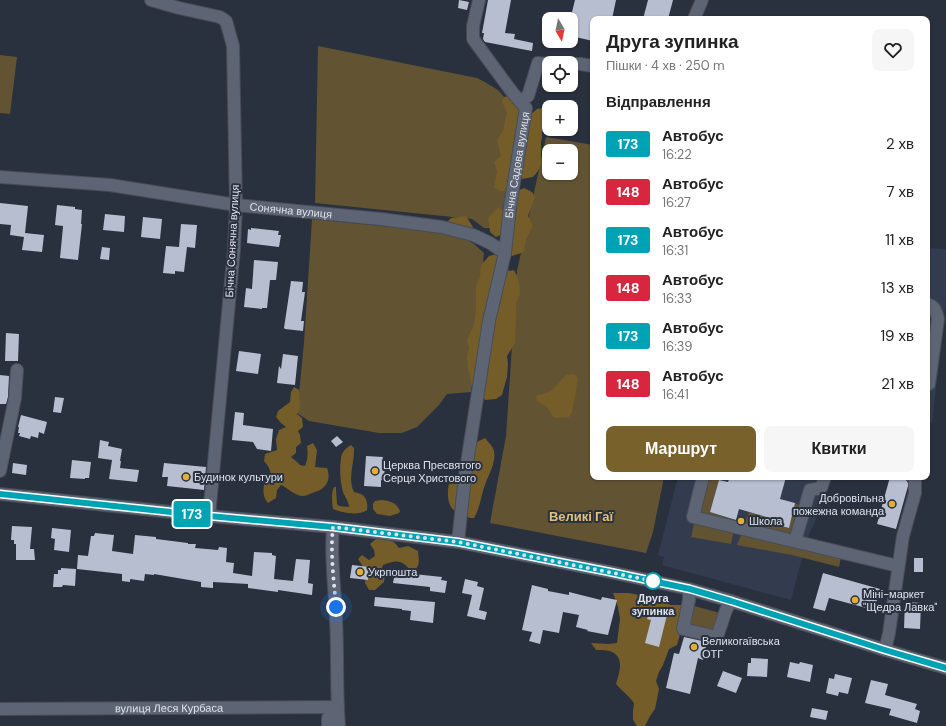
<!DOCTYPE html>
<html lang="uk">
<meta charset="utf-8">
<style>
:root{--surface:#fff;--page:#f6f6f6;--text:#222;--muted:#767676;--accent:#78612a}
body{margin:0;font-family:"DM Sans",sans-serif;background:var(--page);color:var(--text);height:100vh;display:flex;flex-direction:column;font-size:15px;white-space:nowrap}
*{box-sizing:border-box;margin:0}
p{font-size:13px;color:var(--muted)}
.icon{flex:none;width:22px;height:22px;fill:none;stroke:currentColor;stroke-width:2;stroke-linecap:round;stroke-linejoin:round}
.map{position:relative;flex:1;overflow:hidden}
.panel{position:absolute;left:590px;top:16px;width:340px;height:464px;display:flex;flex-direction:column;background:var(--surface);border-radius:8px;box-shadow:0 1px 3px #0004}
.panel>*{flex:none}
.badge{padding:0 8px;border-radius:3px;font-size:14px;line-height:26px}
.needle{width:26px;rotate:171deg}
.fabs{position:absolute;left:542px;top:12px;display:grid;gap:8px}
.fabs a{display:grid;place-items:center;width:36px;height:36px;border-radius:8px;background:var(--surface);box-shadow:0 1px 3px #0004;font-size:20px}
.you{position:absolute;width:20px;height:20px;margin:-10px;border:3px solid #fff;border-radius:50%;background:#1a73e8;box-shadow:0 0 0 6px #1a73e833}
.map>.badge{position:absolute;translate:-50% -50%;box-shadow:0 0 0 2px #fff}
h2{padding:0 16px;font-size:15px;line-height:36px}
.round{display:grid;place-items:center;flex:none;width:42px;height:42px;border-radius:8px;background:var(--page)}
.overview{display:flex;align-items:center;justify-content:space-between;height:68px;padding:0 16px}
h1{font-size:19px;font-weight:800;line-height:30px}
.button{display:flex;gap:8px;margin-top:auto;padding:8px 16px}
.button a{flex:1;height:46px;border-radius:8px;background:var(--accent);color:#fff;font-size:16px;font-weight:800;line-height:46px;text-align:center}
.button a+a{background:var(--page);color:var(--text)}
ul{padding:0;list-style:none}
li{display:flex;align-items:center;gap:12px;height:48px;padding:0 16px}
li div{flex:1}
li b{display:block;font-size:15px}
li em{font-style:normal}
li .badge{min-width:44px;font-weight:700;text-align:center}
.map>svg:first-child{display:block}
.built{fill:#333c4f}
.green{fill:#625333;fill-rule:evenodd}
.forest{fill:#745d29}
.building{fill:#b6bed0}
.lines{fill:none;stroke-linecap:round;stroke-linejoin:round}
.minor-casing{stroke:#474d58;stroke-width:14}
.minor{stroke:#5d6474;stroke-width:12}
.line-casing{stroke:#fff;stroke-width:9}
.line{stroke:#00a3b4;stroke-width:6}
.walk{stroke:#dee2eb;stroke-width:4;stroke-dasharray:0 7.2}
.poi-dot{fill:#e1af34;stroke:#29303e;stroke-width:1.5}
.stop-dot{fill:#fff;stroke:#00a3b4;stroke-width:2}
.labels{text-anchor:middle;stroke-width:4;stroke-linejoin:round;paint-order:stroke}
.street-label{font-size:11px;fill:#dee2eb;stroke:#29303e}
.poi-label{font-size:11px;fill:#dee2eb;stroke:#29303e;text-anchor:start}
.stop-label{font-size:11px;font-weight:bold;fill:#dee2eb;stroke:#29303e}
.quarter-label{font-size:13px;font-weight:bold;fill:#e2c077;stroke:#29303e}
</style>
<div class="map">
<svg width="946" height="726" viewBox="0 0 946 726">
<rect width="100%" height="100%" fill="#29303e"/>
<g class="built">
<path d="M927,248L946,249V301L932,423L927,422Z"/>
<path d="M678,477H832L824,502L807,539L791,600L662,565L664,557L658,555Z"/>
</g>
<g class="green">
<path d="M318,46L477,78L483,81L498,90L517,112L501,228H484L472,219L315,203Z"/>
<path d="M0,55L17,57L10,114L0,113Z"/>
<path d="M546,137L593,145V477H664L653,532L646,553L490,523L506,436L517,271ZM549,151H571V173H549Z"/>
<path d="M312,219L441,232L461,236L474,244L484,253L471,392L447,394L439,405L417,427L402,433H379L309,421L297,413L304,343Z"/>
<path d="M706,477H709L719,480L710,512L736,520L735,524L696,515Z"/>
<path d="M795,503L800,506L794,538L744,525L749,512L780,521L779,525L789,528Z"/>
<path d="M695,520L734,529L731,544L691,537Z"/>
<path d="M742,533L841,557L839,567L792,555L737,545Z"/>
<path d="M691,605L720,613L716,633L687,628Z"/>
</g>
<g class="forest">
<path d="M511,95L518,106L522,125L510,191H501L494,188L497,172L494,162L501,156L497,140L503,131L507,112L502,102L504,97Z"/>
<path d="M543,108L546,118L542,129V137L541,142V164L538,171L533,177L522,179L517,168L529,116L537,109Z"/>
<path d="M524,188L532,192L535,197L528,216L533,226L526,239L524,252L512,256L507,253L511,215L517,210L512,196L513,193Z"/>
<path d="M499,207L508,217L506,233L496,237L490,232L488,218Z"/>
<path d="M466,216L473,227L472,231L458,232L447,222L451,218Z"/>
<path d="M500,253L509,271L514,270L517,276L519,284L520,294L516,304V313L515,343L507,356L508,364L507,377L502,395L496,399L485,400L483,396L473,397L470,376L468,370L467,357L469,348L467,340L474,324L476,312V285L480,277L481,265L489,256Z"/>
<path d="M574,374L578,378L572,413L569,417L554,418L547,407L537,401L536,396L551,391L566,375Z"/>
<path d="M294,387L299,390L300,408L297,414L302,418L303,427L298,431L300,435L301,443L296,447V453L291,457L296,461L300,465L305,466C308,459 308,453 307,446L313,443L317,450L315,467L327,468C332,481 325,490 312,493C309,494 306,496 303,496C295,496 288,488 281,485L277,490L276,498L268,503C263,497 263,492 264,484L271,479C271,470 269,467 264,461L265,454L277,450L276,439L279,430L286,427L281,423L276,417L278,411L290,402L291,392Z"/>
<path d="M485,438C488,442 493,446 494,451C496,462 490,472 486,482C481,494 481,506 474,518H470C465,515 460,514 455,511C447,506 447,492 449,484L469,482L472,473L473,449L477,442Z"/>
<path d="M351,445L354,448C355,462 347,478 354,492C356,493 359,493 361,494C367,497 368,505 367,510C360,516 342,513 333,509C332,503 331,493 334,487H336V489L337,504L339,506L349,507C349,502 345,497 343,492C340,482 339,464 342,454C344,450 347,447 351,445Z"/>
<path d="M381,500C390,501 396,502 400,511L399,513L390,516L377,514L373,509V504L375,501Z"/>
<path d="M387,538L395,543L399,548L408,546L418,551C419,562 421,565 412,573C403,560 398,559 383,565L382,568L385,575L384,582L375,590H369L365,583C366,572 364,567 358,559L362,555L369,560L375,556L374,550L370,544L376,539Z"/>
<path d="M613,593H629L664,600L670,605H686L681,631L677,645L669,649L663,665L659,672L656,681L659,689L655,709L650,716L645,726H637L633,720V711L634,703C629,696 622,691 616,684C619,674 625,658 612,652C608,650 601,650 596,650L591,643L608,644L617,643L620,619L618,607Z"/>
</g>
<g class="building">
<path d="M459,0L469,2L467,10L458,8Z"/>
<path d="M488,0H511L505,33L515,34L514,39L533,43L532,51L485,42L483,39L484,33H482Z"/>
<path d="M575,0H616L612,19H593V41L571,36V16Z"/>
<path d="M648,0H673L668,19H643Z"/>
<path d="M0,203L28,206L25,233L44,235L42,252L22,250L24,237L10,235L11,225L0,224Z"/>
<path d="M57,205L75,207V209L82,210L81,224H82L78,260L60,258L63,227V226L55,225Z"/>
<path d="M105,214L125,216L124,232L103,230Z"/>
<path d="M143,217L162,219L160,239L141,237Z"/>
<path d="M181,224L197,225L195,248L187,247L184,272L175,271V274L163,273L166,246L179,247Z"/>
<path d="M251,228L279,231L278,235H281L279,247L247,243L248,229L251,230Z"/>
<path d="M102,247L110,248L109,260L100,259Z"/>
<path d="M254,260L278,262L276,280H270L267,308H262V309L244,307L246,288L252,289Z"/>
<path d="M291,281L303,282L302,292H305L301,321H304L303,331L285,329L284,328Z"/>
<path d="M6,333L19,334L18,361H5Z"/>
<path d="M239,351L261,354L258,374L236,371Z"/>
<path d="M283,354L298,356L295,385L277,383L279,366L281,369Z"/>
<path d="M0,375L9,376L8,397L6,404H0Z"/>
<path d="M55,397L64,398L61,413L53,412Z"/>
<path d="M235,412L244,413L243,425L273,429L271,451L257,449L253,442L232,440Z"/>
<path d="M21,415L47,422L44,434L39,432L38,438L31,436L30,439L19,436L20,433H18L19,427H18Z"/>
<path d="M337,436L343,442L336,447L331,441Z"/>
<path d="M100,440L109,442L108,446L122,449L120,461H121L120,468L139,470L137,482L109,479L112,460L98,458Z"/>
<path d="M366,456L383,457L382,462L385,463L384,481L381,480V487L364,486Z"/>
<path d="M72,460L91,462L89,478H85V479L70,478Z"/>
<path d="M13,463L27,465L26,475L12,473Z"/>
<path d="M164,463L206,467L204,490L167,486L168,477H162Z"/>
<path d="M730,477H786L780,499L795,503L789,528L778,525L780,521L739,509L736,520L710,512L719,480L728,482Z"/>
<path d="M890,477H896L906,480L908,483V486L896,529L877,524Z"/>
<path d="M12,526L32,527L30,549H34L35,560H16V544H14V540H11Z"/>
<path d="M52,528L71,530L69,552L54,550L55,539L51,538Z"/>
<path d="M95,533L114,535L112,551L133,554L135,535L156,537V539L188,543V544H196L195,548L218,550L219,547L227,548L226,562L234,563L233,573L252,576L254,552L272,553V555L276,556L274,579L293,581L296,559L310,560L308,583L313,584L312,595L278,590V592L248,588V584L213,582V588L201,587V582L154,574V575L145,574L144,581L130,579V582L122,581V574L77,569L78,555L88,556L91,536H94Z"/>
<rect x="914" y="558" width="9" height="14"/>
<path d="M352,565L369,567L368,580L350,578Z"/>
<path d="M61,568L76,569L75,586L63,585L62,587H53L54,574H58V570H61Z"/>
<path d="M395,572L442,577L441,580L447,581L445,593L430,591V587L393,583Z"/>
<path d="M823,573L880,589L874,610L829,598L825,611L813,608Z"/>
<path d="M465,579L478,582L477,586L484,588L479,610L487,612L485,620L467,616L472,595L462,593Z"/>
<path d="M532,585L548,589V591L569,595V592L601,600L602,597L617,600L608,635L587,631L588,630L576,627L579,615L563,612L559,633L543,630L540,644L529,641L532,632L522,630Z"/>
<path d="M375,597L435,602L433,623L410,620L411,611L402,610V609L374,606Z"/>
<path d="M905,602L921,603L920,629L904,628Z"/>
<path d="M650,610L667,615L659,647L645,643L651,620L647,619Z"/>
<path d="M684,637L707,642L703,660L698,658L690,694L666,688L674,653L679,654Z"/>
<path d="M751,658L768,659L767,677L747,676L748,663H751Z"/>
<path d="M790,662L799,664L800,662L813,665L810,682L787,677Z"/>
<path d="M723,671L742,678L736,693L717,686Z"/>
<path d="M835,674L852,678L848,694L839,692L838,696L826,693L829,678L834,679Z"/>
<path d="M871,680L888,684L885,695L917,704L915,709L920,711L917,723L889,715L891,709L865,703Z"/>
<path d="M812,708L828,711L826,720L810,717Z"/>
</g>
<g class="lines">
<defs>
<g id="minor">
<path d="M151,0L179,8L220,17L226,21L233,46L236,205L234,249L209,516"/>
<path d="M694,19L702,0"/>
<path d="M571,64H580L593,66"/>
<path d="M520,101L528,96L538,63L549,64"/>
<path id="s1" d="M0,177L110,185L236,205L381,219L442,227L473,235L490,243L505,253"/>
<path d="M927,304C935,306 936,311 938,319L929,384L927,385"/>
<path d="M0,471L15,398L17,370"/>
<path d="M703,477L693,517L898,566"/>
<path d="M0,494L209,516L333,527L458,542L610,572L689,589L731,601L885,650L946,668"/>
<path d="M333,527C330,557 335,588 336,619C338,654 336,690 339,726"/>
<path d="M795,541L810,490L821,488L825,477"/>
<path id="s2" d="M458,542L465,476L489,321L505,253L510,207L526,108L512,92L473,39V26L479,0"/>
<path d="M689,589V600L683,629L717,637L726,610L731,601"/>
<path d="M885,650L889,633L903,536L915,493V481L913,477"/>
<path id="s3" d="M0,709L338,707"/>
<path d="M328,726V718L338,707"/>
</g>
</defs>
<use href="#minor" class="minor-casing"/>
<use href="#minor" class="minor"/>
</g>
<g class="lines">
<defs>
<path id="line" d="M0,494L209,516L333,527L458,542L610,572L690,589L731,601L885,650L946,668"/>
</defs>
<use href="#line" class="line-casing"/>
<use href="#line" class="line"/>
<path class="walk" d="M336,607C334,581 330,553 333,527L458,542L653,581"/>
</g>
<g class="poi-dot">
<circle cx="375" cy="471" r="4"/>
<circle cx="186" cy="477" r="4"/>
<circle cx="892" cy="504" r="4"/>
<circle cx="741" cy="521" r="4"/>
<circle cx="360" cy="572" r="4"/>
<circle cx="855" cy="600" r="4"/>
<circle cx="694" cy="647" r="4"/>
</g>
<circle class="stop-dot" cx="653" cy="581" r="8"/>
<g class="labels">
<g class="street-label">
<text dy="4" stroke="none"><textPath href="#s2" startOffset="382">Бічна Садова вулиця</textPath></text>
<text dy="4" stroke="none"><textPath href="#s1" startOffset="293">Сонячна вулиця</textPath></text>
<text transform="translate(232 241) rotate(-87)" y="4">Бічна Сонячна вулиця</text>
<text dy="4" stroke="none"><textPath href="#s3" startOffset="169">вулиця Леся Курбаса</textPath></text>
</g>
<g class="poi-label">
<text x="383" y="469">Церква Пресвятого<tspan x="383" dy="13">Серця Христового</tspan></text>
<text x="194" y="481">Будинок культури</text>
<text x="884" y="502" text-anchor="end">Добровільна<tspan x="884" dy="13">пожежна команда</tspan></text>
<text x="749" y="525">Школа</text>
<text x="368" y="576">Укрпошта</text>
<text x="863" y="598">Міні-маркет<tspan x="863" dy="13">"Щедра Лавка"</tspan></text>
<text x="702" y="645">Великогаївська<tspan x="702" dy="13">ОТГ</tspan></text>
</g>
<g class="stop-label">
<text x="653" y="602">Друга<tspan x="653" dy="13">зупинка</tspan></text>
</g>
<g class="quarter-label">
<text x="581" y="521">Великі Гаї</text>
</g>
</g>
</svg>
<div class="fabs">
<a><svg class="needle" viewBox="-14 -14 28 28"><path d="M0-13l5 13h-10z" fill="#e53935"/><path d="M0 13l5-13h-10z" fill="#767676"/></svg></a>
<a><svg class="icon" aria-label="locate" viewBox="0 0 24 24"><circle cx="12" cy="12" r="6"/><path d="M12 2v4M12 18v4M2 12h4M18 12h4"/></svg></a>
<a>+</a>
<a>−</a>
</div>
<div class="you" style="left:336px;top:607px"></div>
<b class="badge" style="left:192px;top:514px;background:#00a3b4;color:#fff">173</b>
<section class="panel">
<div class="overview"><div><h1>Друга зупинка</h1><p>Пішки · 4 хв · 250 m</p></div><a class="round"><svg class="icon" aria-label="heart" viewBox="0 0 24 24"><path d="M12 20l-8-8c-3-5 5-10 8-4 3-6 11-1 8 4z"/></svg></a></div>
<h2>Відправлення</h2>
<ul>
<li><span class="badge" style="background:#00a3b4;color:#fff">173</span><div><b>Автобус</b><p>16:22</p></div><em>2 хв</em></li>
<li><span class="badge" style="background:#d7263d;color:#fff">148</span><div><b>Автобус</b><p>16:27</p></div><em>7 хв</em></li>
<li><span class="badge" style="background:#00a3b4;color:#fff">173</span><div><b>Автобус</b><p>16:31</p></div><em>11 хв</em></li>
<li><span class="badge" style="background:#d7263d;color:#fff">148</span><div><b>Автобус</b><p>16:33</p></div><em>13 хв</em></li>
<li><span class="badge" style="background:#00a3b4;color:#fff">173</span><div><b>Автобус</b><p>16:39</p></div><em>19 хв</em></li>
<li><span class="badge" style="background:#d7263d;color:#fff">148</span><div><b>Автобус</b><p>16:41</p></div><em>21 хв</em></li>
</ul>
<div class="button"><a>Маршрут</a><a>Квитки</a></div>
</section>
</div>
